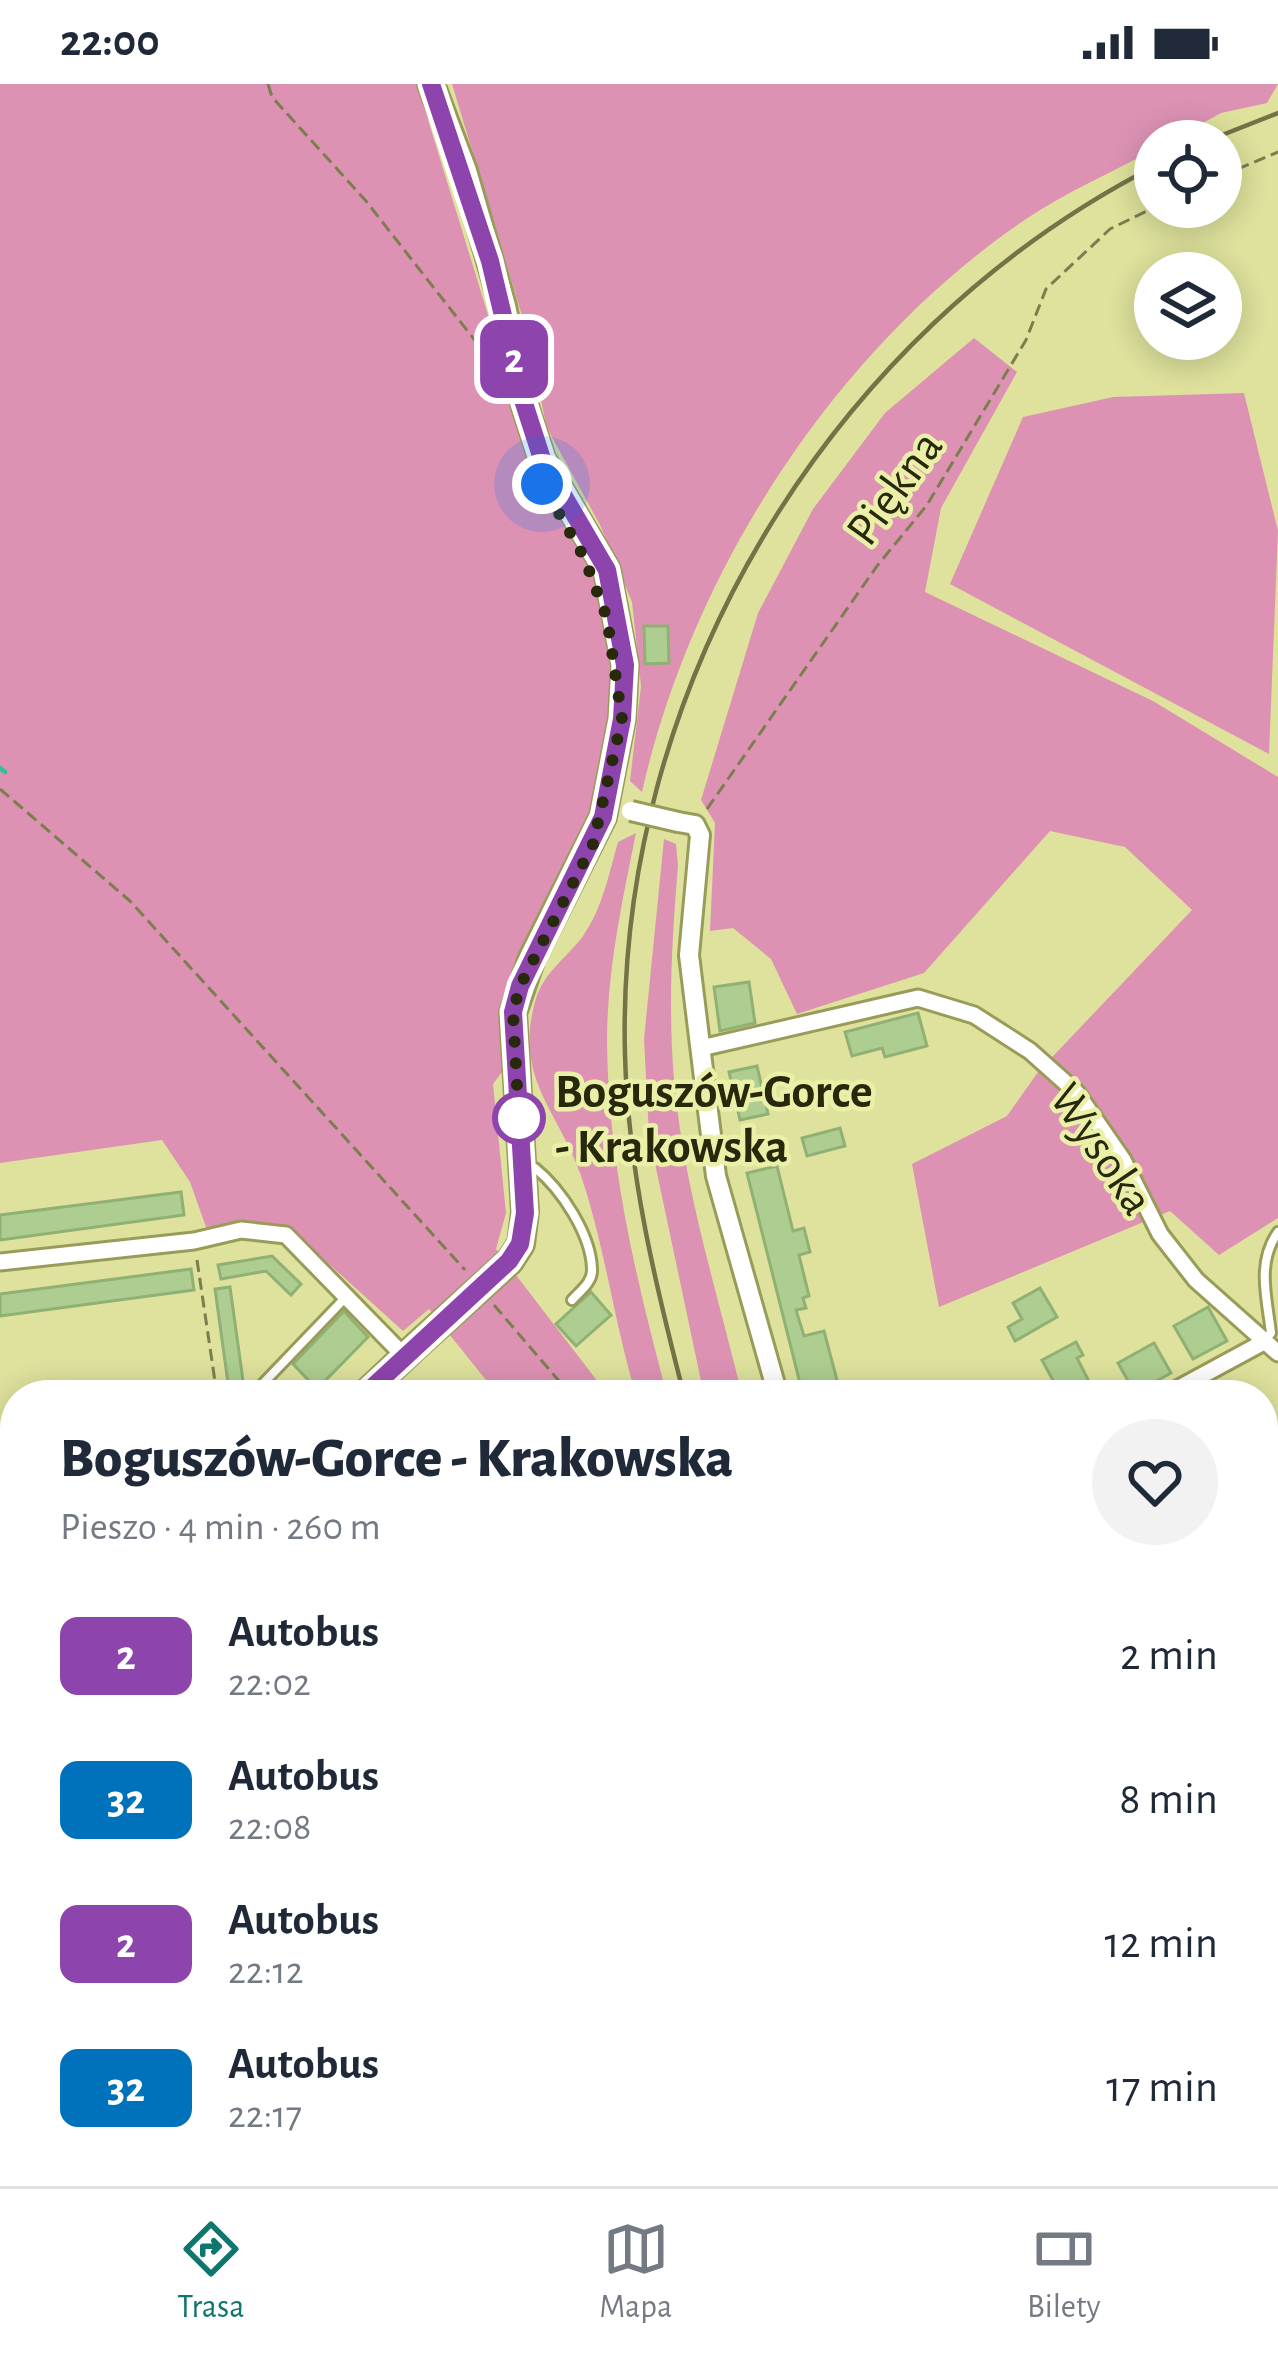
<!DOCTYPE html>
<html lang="pl">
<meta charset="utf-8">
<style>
:root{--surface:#fff;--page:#f2f2f3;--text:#1f2937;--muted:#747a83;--line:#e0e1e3;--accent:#0f766e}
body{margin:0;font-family:"Alegreya Sans",sans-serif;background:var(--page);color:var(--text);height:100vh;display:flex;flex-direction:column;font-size:45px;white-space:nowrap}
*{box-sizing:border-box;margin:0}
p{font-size:39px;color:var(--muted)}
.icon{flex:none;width:66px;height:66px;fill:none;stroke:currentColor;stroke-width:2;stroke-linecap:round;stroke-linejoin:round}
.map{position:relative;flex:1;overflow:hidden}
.side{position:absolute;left:0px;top:1296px;width:1278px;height:807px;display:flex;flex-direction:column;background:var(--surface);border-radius:48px 48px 0 0;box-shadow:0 6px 30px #0003}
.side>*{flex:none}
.badge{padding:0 24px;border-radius:18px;font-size:42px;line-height:78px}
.tools{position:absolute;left:1134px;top:36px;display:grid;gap:24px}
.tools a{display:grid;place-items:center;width:108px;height:108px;border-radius:50%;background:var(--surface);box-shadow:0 6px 30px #0003;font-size:60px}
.you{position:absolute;width:60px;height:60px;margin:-30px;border:9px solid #fff;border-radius:50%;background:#1a73e8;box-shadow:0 0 0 18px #1a73e833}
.map>.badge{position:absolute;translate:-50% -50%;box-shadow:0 0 0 6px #fff}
.round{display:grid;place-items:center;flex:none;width:126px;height:126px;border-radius:63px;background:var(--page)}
.overview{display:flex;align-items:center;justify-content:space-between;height:204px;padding:0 60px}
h1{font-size:57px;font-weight:800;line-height:90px}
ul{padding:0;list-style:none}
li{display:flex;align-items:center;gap:36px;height:144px;padding:0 60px}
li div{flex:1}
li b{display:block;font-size:45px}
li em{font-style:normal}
li .badge{min-width:132px;font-weight:700;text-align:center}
.status{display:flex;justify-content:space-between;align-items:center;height:84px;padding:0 60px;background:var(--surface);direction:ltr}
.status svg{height:33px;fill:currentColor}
.dock{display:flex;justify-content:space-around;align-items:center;height:168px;border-top:3px solid var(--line);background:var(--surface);font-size:33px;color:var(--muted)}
.dock a{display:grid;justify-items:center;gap:6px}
.dock .on{color:var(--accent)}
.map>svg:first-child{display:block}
.green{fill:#dd92b4}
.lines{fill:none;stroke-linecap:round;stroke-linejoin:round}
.stream{stroke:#31c09b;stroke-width:4.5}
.building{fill:#adce90;stroke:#90b074;stroke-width:3}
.service-casing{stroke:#999c58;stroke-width:14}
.minor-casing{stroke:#999c58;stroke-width:21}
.tertiary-casing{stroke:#999c58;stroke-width:24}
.primary-casing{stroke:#999c58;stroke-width:30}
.path{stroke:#7c7e4e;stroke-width:3;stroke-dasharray:12 6;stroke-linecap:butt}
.service{stroke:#fff;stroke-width:8}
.minor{stroke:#fff;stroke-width:15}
.tertiary{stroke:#fff;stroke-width:18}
.primary{stroke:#fff;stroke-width:24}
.rail{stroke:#727447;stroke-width:4.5}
.tertiary-bridge-casing{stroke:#999c58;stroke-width:24;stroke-linecap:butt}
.primary-bridge-casing{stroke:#999c58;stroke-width:30;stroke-linecap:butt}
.tertiary-bridge{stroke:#fff;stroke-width:18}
.primary-bridge{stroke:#fff;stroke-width:24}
.line-casing{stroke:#fff;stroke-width:27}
.line{stroke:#8e44ad;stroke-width:18}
.walk{stroke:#28290c;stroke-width:12;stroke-dasharray:0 21.6}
.stop-dot{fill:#fff;stroke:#8e44ad;stroke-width:6}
.labels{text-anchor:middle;stroke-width:9;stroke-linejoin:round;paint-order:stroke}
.street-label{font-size:48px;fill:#28290c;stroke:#ebf0a9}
.stop-label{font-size:48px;font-weight:bold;fill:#28290c;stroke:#ebf0a9;text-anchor:start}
</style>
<div class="status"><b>22:00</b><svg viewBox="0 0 49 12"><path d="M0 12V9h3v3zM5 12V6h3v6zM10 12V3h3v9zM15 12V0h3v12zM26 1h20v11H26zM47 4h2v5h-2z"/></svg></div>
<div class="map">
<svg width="1278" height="2102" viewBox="0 0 1278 2102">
<rect width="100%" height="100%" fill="#dee29c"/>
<g class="green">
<path d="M0,0H417L513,312L597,489L613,583L609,653L587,756L505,911L500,955L505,984L493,1000L506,1129L496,1165L608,1311H498L429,1225L403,1247L287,1142L206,1143L190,1098L162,1056L0,1079Z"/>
<path d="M452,0H1278L1267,19L1221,29L1170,57H1155V65C1113,88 1066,108 1026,135C836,264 692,486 642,708L630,697L641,602L632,518L600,441L547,344L523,235Z"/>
<path d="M974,254L1017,288L941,424L925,508L1153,617L1278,693V1134L1219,1171L1170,1127L939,1223L912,1080L1007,1032L1038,988L1192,826L1125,763L1050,747L924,889L797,930L771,875L733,844L710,847L715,739L701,716L758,529L813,425L885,329Z"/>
<path d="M1244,309L1278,447L1269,670L950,500L1023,333L1113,313Z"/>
<path d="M636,749C622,818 607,887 607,958C608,1079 636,1195 667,1311H636C614,1239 605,1161 580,1089C558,1027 514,994 535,918C543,888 566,875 583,852C602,825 609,790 618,758Z"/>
<path d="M664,755L676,760L678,782C672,853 668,924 674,995C683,1101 717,1207 742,1311H704L649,1051L644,955Z"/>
<path d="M15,1883V2088H199L201,2102H0V1885Z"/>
</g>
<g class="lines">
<path class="stream" d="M0,684L5,688"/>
</g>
<g class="building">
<path d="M644,542H668L669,579L645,580Z"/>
<path d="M749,898L755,939L720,947L714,903Z"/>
<path d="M918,929L927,962L885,973L882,964L852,972L845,948Z"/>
<path d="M757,982L768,1030L740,1036L729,988Z"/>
<path d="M840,1044L845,1062L807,1072L802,1054Z"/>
<path d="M777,1082L793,1147L804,1144L810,1168L799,1171L809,1212L803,1214L806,1224L796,1226L804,1252L824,1247L841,1311H803L747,1089Z"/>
<path d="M181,1108L184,1131L0,1156V1131Z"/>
<path d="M272,1172L301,1200L291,1211L266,1187L221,1195L218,1181Z"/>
<path d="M191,1185L194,1206L0,1232V1210Z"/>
<path d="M230,1203L244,1304L229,1306L215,1205Z"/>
<path d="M1040,1204L1057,1233L1015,1257L1008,1243L1022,1235L1013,1219Z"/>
<path d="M591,1208L611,1231L576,1262L556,1240Z"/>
<path d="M1208,1223L1227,1257L1193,1275L1174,1242Z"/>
<path d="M344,1227L368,1253L317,1305L293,1280Z"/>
<path d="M1076,1258L1083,1271L1077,1274L1096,1311H1061L1042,1276Z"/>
<path d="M1154,1259L1171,1289L1135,1309L1118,1279Z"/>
<path d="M1263,1461L1278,1481V1514L1263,1525Z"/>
<path d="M1263,1607L1278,1627V1663L1263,1674Z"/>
</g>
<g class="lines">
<defs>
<g id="service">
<path d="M526,1084H535C561,1105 591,1150 592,1185C593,1198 580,1207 572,1216"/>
<path d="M1263,1258L1271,1249C1267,1214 1256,1179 1278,1148"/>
<path d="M256,1310L295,1311"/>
<path d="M252,1311L345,1214"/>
<path d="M0,1857L15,1855"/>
</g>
<g id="minor">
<path d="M701,964L918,914L974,931L1030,967L1076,1008L1123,1076L1160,1150L1196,1196L1278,1269"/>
<path d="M0,1178L194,1157L241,1146L286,1151L405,1273"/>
<path d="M1166,1311L1262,1259"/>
<path d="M1263,1574L1278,1594"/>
<path d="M0,1615L15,1613"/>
<path d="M0,1799L15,1797"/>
<path d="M1263,1931L1278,1921"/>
</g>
<g id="tertiary">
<path d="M678,738L695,741L700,751L689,871L716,1092L778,1311"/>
<path d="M1263,2062L1278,2085"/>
</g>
<g id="primary">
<path d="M431,0L464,87L503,222L523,316L542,375L607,486L625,581L622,635L603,733L532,874L513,929L525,1128L521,1160L510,1177"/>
<path d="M364,1311L416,1262"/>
<path d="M0,1410L15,1409"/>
</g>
</defs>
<use href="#service" class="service-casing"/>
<use href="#minor" class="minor-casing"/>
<use href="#tertiary" class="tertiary-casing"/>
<use href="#primary" class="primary-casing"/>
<g class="path">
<path d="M268,0L272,13L366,117L491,277"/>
<path d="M1221,92L1278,68"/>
<path d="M0,705L130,817L465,1186"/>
<path d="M707,725L877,482L927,421L1026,256L1046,205L1110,145L1155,123"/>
<path d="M197,1176L217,1311"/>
<path d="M494,1221L571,1311"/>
<path d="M0,1359L15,1337"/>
<path d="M0,1740L15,1738"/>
<path d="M313,2088L314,2102"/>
<path d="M625,2088L634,2102"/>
</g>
<use href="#service" class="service"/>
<use href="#minor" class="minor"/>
<use href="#tertiary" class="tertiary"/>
<use href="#primary" class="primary"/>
<g class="rail">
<path d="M1207,57L1278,29"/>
<path d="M684,1311C655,1199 628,1087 625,971C615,604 829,249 1155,82"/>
<path d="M861,2088L864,2102"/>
<path d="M894,2088L899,2102"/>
</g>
<defs>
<path id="tertiary-bridge" d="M631,727L678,738"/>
<path id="primary-bridge" d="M416,1262L510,1177"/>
</defs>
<use href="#tertiary-bridge" class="tertiary-bridge-casing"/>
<use href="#primary-bridge" class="primary-bridge-casing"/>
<use href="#tertiary-bridge" class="tertiary-bridge"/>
<use href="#primary-bridge" class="primary-bridge"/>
</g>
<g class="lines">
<defs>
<path id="line" d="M364,1311L509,1177L520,1160L525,1129L513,928L520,902L603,733L622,635L625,581L607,486L542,375L523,316L490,177L431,0"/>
</defs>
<use href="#line" class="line-casing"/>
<use href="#line" class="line"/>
<path class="walk" d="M519,1034V1039L513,928L520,902L593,760L622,635L607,534L584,473L542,400"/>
</g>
<circle class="stop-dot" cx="519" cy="1034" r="24"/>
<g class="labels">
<g class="street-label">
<text transform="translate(893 403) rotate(-54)" y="17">Piękna</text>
<text transform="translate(1103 1064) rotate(56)" y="17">Wysoka</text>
</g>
<g class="stop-label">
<text x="555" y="1023">Boguszów-Gorce<tspan x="555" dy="55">- Krakowska</tspan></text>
</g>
</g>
</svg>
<div class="tools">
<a><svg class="icon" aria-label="locate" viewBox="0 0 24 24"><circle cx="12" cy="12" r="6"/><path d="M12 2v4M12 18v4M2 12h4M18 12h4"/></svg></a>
<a><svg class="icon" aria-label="layers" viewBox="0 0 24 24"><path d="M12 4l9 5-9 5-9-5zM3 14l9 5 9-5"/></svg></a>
</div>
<div class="you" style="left:542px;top:400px"></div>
<b class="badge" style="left:514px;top:275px;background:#8e44ad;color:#fff">2</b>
<section class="side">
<div class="overview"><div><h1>Boguszów-Gorce - Krakowska</h1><p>Pieszo · 4 min · 260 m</p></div><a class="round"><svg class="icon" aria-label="heart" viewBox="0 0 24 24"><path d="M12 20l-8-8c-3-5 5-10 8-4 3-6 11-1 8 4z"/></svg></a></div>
<ul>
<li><span class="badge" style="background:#8e44ad;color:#fff">2</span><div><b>Autobus</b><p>22:02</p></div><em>2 min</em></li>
<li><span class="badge" style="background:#0072bc;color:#fff">32</span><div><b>Autobus</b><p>22:08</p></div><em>8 min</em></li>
<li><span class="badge" style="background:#8e44ad;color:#fff">2</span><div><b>Autobus</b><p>22:12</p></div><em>12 min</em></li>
<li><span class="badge" style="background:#0072bc;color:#fff">32</span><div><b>Autobus</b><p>22:17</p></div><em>17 min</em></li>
</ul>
</section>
</div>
<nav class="dock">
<a class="on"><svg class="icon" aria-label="directions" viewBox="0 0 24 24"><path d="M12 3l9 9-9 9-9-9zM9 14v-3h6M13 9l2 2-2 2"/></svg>Trasa</a>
<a><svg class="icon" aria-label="map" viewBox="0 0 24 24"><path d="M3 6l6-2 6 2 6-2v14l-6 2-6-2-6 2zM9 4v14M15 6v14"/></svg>Mapa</a>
<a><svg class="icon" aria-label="tickets" viewBox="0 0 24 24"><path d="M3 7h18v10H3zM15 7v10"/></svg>Bilety</a>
</nav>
